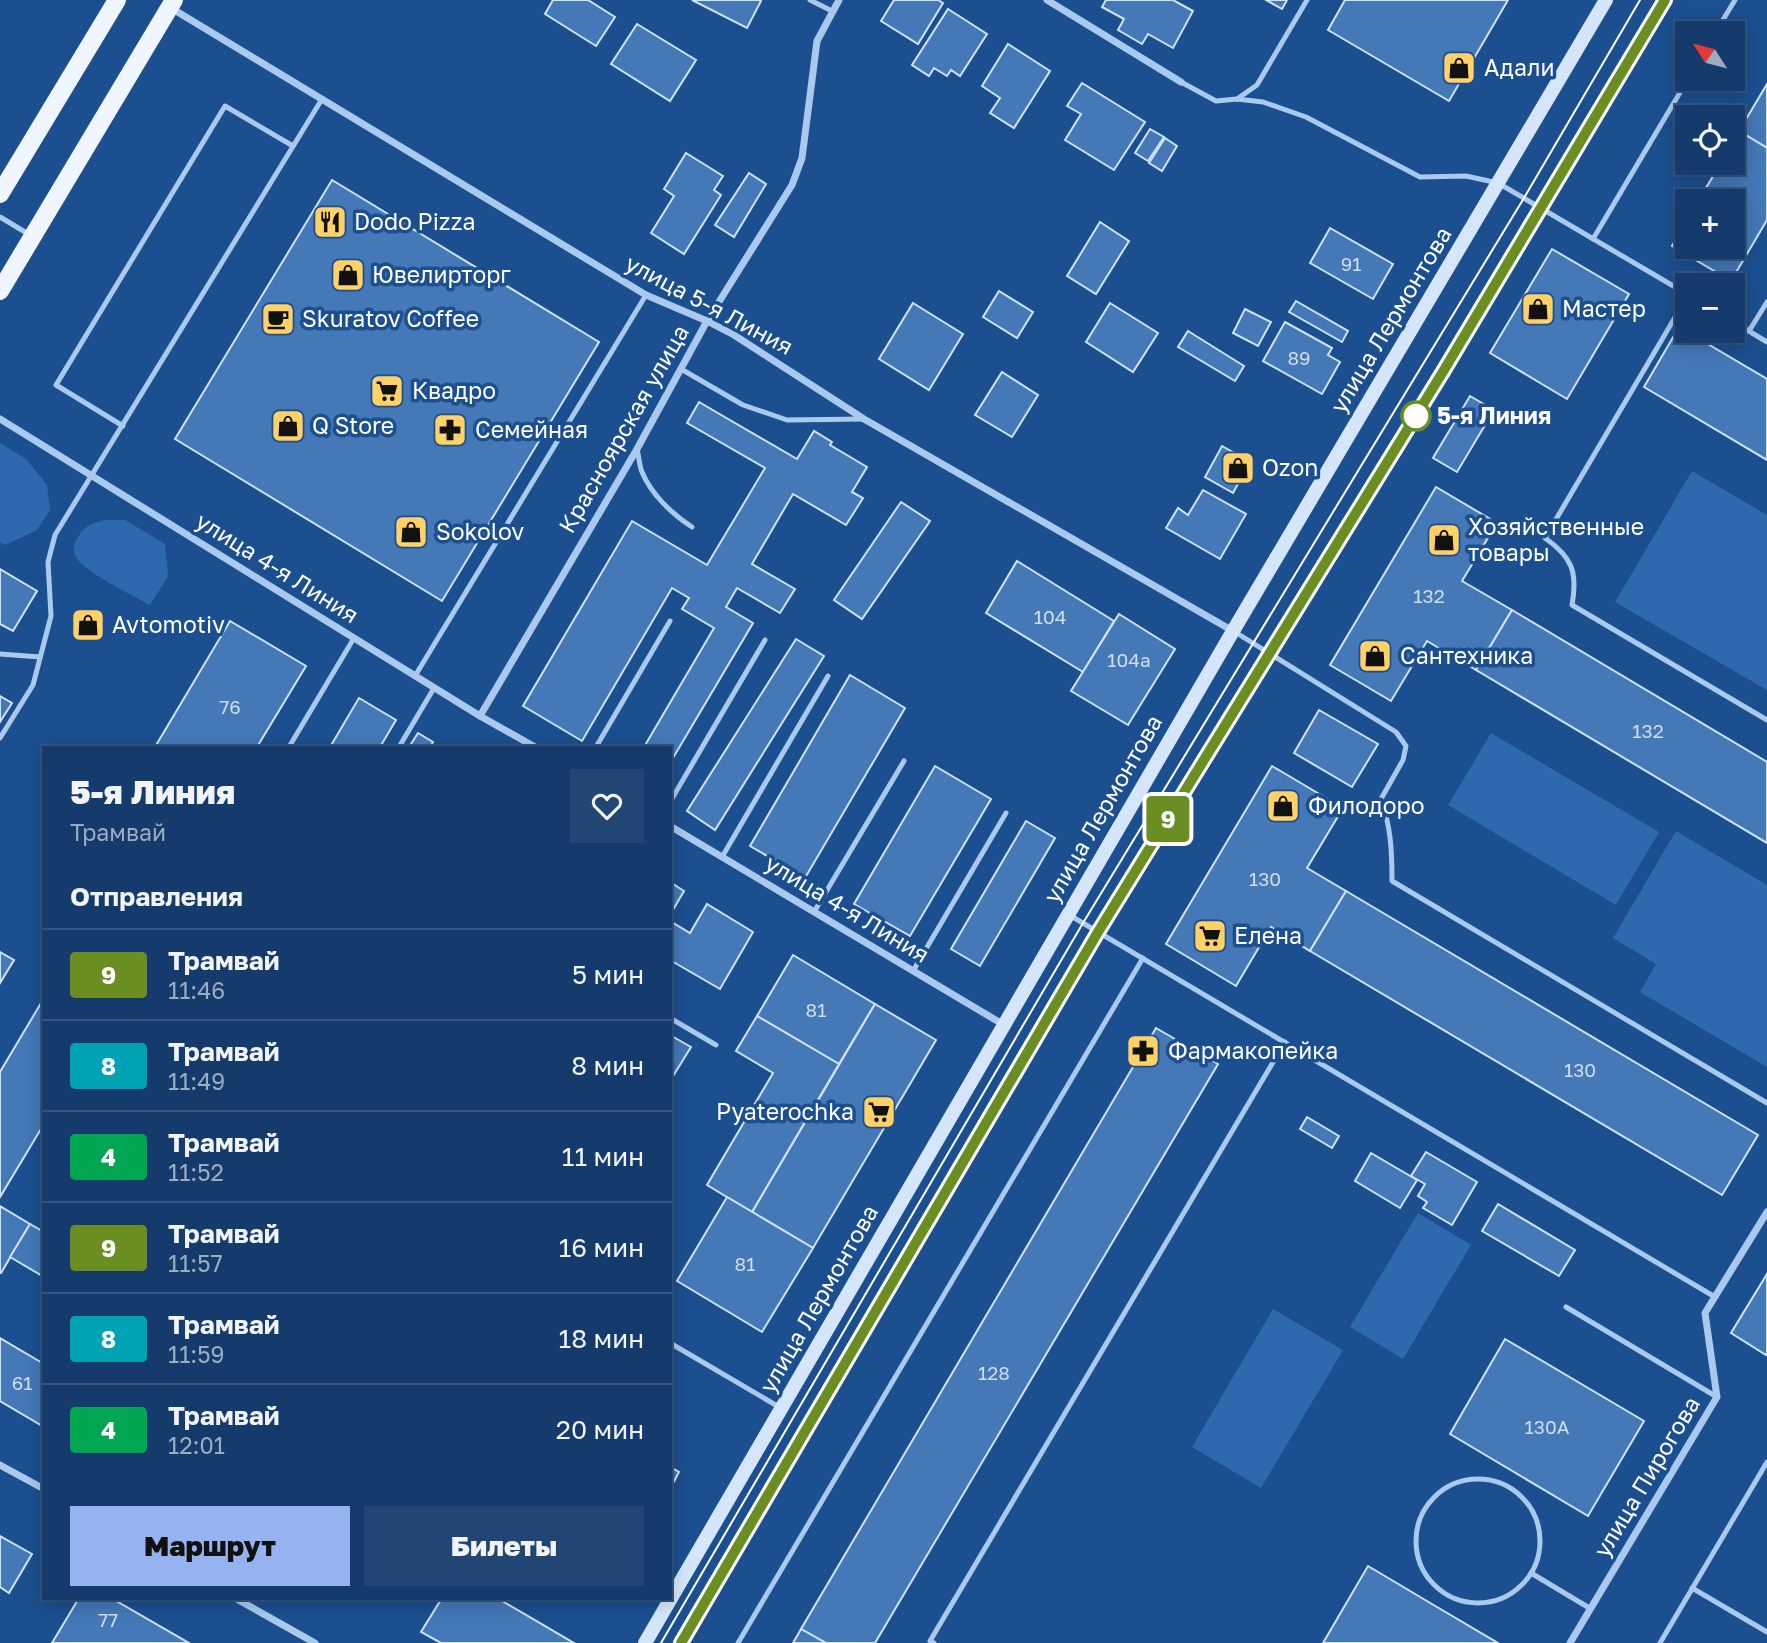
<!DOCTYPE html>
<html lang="ru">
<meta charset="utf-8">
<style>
:root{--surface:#143b6b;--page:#214673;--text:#f1f3f6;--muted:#9dadc1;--line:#33557e;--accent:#95b2f1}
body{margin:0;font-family:"Golos Text",sans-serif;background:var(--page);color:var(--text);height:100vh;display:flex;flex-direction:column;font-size:26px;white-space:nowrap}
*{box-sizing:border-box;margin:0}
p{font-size:23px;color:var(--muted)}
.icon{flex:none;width:38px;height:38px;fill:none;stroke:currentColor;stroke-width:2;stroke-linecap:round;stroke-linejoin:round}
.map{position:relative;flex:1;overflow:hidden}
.drawer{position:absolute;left:42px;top:746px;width:630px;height:854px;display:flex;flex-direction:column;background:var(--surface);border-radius:0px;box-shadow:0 4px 18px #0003,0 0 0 2px var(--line)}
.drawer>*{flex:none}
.badge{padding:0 14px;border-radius:5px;font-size:24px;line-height:46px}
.needle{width:46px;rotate:306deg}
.tools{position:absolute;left:1675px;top:21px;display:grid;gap:14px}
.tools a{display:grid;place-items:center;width:70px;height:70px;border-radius:0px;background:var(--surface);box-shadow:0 4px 18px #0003,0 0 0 2px var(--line);font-size:35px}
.map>.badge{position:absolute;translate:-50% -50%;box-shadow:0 0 0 4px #fff}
h2{padding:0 28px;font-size:26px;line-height:63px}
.round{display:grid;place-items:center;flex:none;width:74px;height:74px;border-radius:0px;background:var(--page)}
.overview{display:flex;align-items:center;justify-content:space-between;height:119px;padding:0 28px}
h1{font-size:33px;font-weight:800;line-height:52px}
.action{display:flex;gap:14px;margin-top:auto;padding:14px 28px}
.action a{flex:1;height:80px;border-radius:0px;background:var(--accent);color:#111;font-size:28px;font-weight:800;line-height:80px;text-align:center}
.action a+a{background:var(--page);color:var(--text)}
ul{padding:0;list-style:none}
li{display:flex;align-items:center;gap:21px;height:91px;padding:0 28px;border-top:2px solid var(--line)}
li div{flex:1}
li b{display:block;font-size:26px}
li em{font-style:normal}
li .badge{min-width:77px;font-weight:700;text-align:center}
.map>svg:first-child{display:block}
.green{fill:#2e69ad}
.building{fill:#4478b7;stroke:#cfe3fa;stroke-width:2}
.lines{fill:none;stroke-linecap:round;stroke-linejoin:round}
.service{stroke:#a9c9ee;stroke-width:5}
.minor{stroke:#a9c9ee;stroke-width:7}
.secondary{stroke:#d6e6fa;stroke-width:14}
.primary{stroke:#f0f6ff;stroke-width:18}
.tram{stroke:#fff;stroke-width:2}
.line-casing{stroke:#fff;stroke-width:16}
.line{stroke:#6b8e23;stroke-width:10}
.stop-dot{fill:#fff;stroke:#6b8e23;stroke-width:3.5}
.labels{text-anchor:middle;stroke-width:7;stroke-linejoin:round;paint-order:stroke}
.number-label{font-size:19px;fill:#d0dded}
.poi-label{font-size:23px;fill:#fff;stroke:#1b4f8f;text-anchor:start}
.street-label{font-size:23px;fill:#fff;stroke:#1b4f8f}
.stop-label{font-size:23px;font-weight:bold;fill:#fff;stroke:#1b4f8f;text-anchor:start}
</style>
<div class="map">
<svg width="1767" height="1643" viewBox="0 0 1767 1643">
<rect width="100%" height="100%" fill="#1b4f8f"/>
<g class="green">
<path d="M0,443L26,459L47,485L50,510L37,530L5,545L0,542Z"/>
<path d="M1692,471L1767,515V690L1615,602Z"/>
<path d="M105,520H125L165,544L168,576L150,605C134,596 84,572 76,557C72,550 74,543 78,537C84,526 93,523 105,520Z"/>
<path d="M1491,733L1659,832L1616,905L1448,805Z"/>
<path d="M1676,831L1767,885V1067L1640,992L1656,964L1613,938Z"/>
<path d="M1418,1213L1471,1245L1403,1359L1350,1327Z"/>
<path d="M1273,1309L1343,1350L1261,1488L1192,1447Z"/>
</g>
<g class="building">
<path d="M553,0H588L615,17L596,46L545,14Z"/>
<path d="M692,0H759L761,1L747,28Z"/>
<path d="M894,0H938L943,3L918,44L881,21Z"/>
<path d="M1106,0H1173L1193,11L1173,48L1148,34L1142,44L1118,30L1124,19L1102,7Z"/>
<path d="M1266,0H1287L1282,9Z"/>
<path d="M1345,0H1508L1449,101L1328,30Z"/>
<path d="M948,9L987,34L960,76L951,70L947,76L934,68L929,76L912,65Z"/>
<path d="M637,24L696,60L670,101L611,64Z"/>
<path d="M1008,44L1050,71L1014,128L990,113L1000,98L982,86Z"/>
<path d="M1082,83L1145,122L1114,170L1065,140L1081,114L1067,106Z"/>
<path d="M1767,84V148L1739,131Z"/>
<path d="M1150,129L1164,137L1148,161L1135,153Z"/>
<path d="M1739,131L1767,148V220L1731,281L1672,246L1687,220V247H1732V201H1698L1721,163H1732V143Z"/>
<path d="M1165,138L1177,146L1162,171L1149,163Z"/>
<path d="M686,153L723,176L714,190L721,195L684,254L651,233L674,196L664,189Z"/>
<path d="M749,173L766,184L734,237L715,225Z"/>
<path d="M332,180L599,342L442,601L175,439Z"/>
<path d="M1100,222L1129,241L1096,294L1067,276Z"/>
<path d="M1330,228L1393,264L1373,299L1310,263Z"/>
<path d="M1552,249L1629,294L1567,399L1490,353Z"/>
<path d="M999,291L1033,312L1017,338L983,317Z"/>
<path d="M1296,301L1348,331L1342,342L1289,312Z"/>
<path d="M913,303L963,334L929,390L879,359Z"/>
<path d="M1110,303L1158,333L1133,372L1086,342Z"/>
<path d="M1245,309L1271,322L1258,346L1233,333Z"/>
<path d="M1285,322L1332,348L1328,355L1340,362L1322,394L1263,361Z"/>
<path d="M1679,327L1767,379V460L1644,387Z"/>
<path d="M1188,331L1244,366L1235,381L1178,347Z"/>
<path d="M1002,372L1038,395L1012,437L975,415Z"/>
<path d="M1470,396L1494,410L1457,472L1433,458Z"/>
<path d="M699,402L797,459L814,431L832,442L830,445L867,467L852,492L863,498L846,525L793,494L752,564L795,589L780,613L737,588L726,607L753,623L670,763V747H644L714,628L682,609L689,598L672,588L582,741L523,706L632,521L707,565L765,468L687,423Z"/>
<path d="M1222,446L1250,462L1233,493L1205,477Z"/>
<path d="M1436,487L1497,523L1462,581L1512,610L1476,670L1427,641L1391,701L1330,665Z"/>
<path d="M1203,490L1246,514L1220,559L1166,528L1178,508L1188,515Z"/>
<path d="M901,502L930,521L862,619L834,600Z"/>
<path d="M1017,561L1114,621L1083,672L986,613Z"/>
<path d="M0,569L37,591L13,631L0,624Z"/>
<path d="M1512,610L1767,762V843L1476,670Z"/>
<path d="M1119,614L1175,649L1128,725L1071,691Z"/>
<path d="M230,621L306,666L257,747H155Z"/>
<path d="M796,639L824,656L715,830L687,811Z"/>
<path d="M850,675L905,708L805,878L750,846Z"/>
<path d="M0,696L12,703L0,722Z"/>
<path d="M359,698L396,720L380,747H330Z"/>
<path d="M1319,710L1378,744L1352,787L1294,753Z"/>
<path d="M418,733L433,742L430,747H409Z"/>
<path d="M935,766L991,799L910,936L854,904Z"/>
<path d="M1272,766L1343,808L1307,868L1346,891L1310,951L1271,927L1236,986L1166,944Z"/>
<path d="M1026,821L1055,838L980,966L951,949Z"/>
<path d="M670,882L684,891L670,915Z"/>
<path d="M1346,891L1758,1135L1722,1195L1310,951Z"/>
<path d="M707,904L753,932L720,989L670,960V921L690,933Z"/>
<path d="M0,952L14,960L0,983Z"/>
<path d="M793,955L875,1004L839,1064L757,1016Z"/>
<path d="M44,998V1124L0,1197V1072Z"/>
<path d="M875,1004L936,1040L813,1248L752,1212Z"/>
<path d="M757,1016L839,1064L752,1212L707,1185L773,1073L736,1051Z"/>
<path d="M1156,1028L1218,1064L875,1643H826L801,1629Z"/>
<path d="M670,1035L691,1047L670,1081Z"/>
<path d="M1307,1117L1339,1136L1332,1148L1300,1129Z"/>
<path d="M1426,1152L1477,1182L1452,1225L1423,1208L1427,1202L1418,1196L1425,1184L1411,1176Z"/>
<path d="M1371,1153L1417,1180L1400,1208L1355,1181Z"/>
<path d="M727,1197L813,1248L762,1332L677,1281Z"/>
<path d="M1498,1204L1575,1250L1559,1276L1482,1231Z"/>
<path d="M0,1206L30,1224L1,1273H0Z"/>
<path d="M30,1224L44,1232V1277L10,1257Z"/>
<path d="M1767,1274V1353L1766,1355L1731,1333Z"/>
<path d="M0,1338L44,1364V1427L0,1401Z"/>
<path d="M1505,1339L1644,1421L1588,1516L1450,1434Z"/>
<path d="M670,1467L679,1472L671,1487L670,1486Z"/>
<path d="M0,1536L32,1554L9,1593L0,1587Z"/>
<path d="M1368,1566L1437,1607L1498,1643H1323Z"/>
<path d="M79,1598H111L189,1643H52Z"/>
<path d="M442,1598H497L574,1643H441L421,1632Z"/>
<path d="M801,1629L826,1643H793Z"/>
</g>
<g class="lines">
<g class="service">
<path d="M810,0L832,11"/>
<path d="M1715,33L1735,0"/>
<path d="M1181,82L1216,101L1237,99L1263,102L1306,117L1420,177L1466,176L1498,183L1687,294"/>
<path d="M1237,99L1257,85L1307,0"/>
<path d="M0,217L30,235"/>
<path d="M1593,239L1688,79"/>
<path d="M1687,297L1545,538C1572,557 1578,572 1572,605L1767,720"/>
<path d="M1732,321L1767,342"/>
<path d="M1749,331L1767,302"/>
<path d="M681,369L743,405L787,420L864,419"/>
<path d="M123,426L56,385L225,106L293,146"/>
<path d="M637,449C639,456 639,465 642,472C651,494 672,514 692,527"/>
<path d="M1235,632L1396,732L1406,746L1403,760L1381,799C1391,827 1392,852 1392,881L1767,1103"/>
<path d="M0,654L40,657"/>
<path d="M415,676L646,295"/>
<path d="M0,738L33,685L51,616L48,562L55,535L322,99"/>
<path d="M289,747L354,638"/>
<path d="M399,747L434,688"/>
<path d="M596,747L670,621"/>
<path d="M670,802L765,640"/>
<path d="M722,857L828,676"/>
<path d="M814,912L904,761"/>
<path d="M1071,916L1715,1297"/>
<path d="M913,971L1006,813"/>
<path d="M670,1018L716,1045"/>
<path d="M1566,1307L1717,1397"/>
<path d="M670,1343L779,1407"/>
<circle cx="1478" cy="1541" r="62"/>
<path d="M1531,1573L1591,1609"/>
<path d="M1692,1588L1767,1632"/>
<path d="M738,1643L1143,958"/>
<path d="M934,1643L930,1641L1285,1042"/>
<path d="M1660,1643L1767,1462"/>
</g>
<g class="minor">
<path d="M1047,0L1181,82"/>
<path d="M171,8L646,295L707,321L734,335L864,419L1233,631"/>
<path d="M0,419L480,716L535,747"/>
<path d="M480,716L637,449L707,321L792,185L802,158L817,41L839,0"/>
<path d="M670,826L1004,1025"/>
<path d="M0,1465L44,1489"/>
<path d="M235,1598L315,1643"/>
<path d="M1570,1643L1717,1397L1705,1313L1767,1212"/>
</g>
<path class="secondary" d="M645,1643L1233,631L1606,0"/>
<g class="primary">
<path d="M0,194L117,0"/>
<path d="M0,291L174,0"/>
</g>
<g class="tram">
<path d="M661,1643L1083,923L1524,198L1640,0"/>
<path d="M681,1643L1099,932L1444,370L1665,0"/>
</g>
</g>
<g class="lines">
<defs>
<path id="line" d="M681,1643L1098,932L1444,370L1665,0"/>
</defs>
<use href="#line" class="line-casing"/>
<use href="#line" class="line"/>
</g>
<defs>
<symbol id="shop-square" viewBox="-11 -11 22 22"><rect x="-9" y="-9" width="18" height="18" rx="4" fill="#ffd166" stroke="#1b4f8f"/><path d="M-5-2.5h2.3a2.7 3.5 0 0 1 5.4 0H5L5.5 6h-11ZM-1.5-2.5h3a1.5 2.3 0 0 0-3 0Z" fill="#111"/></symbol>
<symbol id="restaurant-square" viewBox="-11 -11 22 22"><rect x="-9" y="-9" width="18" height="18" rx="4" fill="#ffd166" stroke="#1b4f8f"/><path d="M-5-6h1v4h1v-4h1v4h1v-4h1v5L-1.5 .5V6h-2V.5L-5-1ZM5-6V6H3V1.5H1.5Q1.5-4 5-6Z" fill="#111"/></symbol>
<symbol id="cafe-square" viewBox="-11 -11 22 22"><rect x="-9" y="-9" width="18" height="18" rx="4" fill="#ffd166" stroke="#1b4f8f"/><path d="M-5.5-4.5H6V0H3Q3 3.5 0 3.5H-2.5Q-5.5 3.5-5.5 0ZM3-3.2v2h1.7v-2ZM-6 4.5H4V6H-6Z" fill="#111"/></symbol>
<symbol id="supermarket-square" viewBox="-11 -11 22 22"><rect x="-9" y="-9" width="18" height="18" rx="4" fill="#ffd166" stroke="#1b4f8f"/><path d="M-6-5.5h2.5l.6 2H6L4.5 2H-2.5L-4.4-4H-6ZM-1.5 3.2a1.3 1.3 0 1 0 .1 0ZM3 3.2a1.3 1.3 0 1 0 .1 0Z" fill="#111"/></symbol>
<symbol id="pharmacy-square" viewBox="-11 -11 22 22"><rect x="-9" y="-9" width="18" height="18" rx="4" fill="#ffd166" stroke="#1b4f8f"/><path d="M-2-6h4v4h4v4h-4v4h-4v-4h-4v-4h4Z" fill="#111"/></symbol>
</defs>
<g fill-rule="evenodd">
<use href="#shop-square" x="1440" y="49" width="38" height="38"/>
<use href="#restaurant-square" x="311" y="203" width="38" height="38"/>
<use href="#shop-square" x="329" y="256" width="38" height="38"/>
<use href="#shop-square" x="1519" y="290" width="38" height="38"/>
<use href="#cafe-square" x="259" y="300" width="38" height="38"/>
<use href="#supermarket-square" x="368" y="372" width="38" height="38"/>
<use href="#shop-square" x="269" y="407" width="38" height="38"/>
<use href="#pharmacy-square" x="431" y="411" width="38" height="38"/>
<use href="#shop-square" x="1219" y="449" width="38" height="38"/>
<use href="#shop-square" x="392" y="513" width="38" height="38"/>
<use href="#shop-square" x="1425" y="521" width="38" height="38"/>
<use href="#shop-square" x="69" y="606" width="38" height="38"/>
<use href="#shop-square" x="1356" y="637" width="38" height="38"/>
<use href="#shop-square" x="1264" y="787" width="38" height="38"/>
<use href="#supermarket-square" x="1191" y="917" width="38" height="38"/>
<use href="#pharmacy-square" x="1124" y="1032" width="38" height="38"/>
<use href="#supermarket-square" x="860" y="1093" width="38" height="38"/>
</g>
<circle class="stop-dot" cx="1416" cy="416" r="14"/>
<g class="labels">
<g class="number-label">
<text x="1351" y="271">91</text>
<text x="1299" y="365">89</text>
<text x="1429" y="603">132</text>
<text x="1050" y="624">104</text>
<text x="1129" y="667">104а</text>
<text x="230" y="714">76</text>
<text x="1648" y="738">132</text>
<text x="1265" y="886">130</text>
<text x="816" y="1017">81</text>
<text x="1580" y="1077">130</text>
<text x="745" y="1271">81</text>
<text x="994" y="1380">128</text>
<text x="22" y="1390">61</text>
<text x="1547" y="1434">130А</text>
<text x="108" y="1627">77</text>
</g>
<g class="poi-label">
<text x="1484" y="76">Адали</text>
<text x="354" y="230">Dodo Pizza</text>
<text x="372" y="283">Ювелирторг</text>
<text x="1562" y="317">Мастер</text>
<text x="302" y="327">Skuratov Coffee</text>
<text x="412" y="399">Квадро</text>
<text x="312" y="434">Q Store</text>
<text x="475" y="438">Семейная</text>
<text x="1262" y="476">Ozon</text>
<text x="1468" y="535">Хозяйственные<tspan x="1468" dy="26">товары</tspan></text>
<text x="436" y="540">Sokolov</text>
<text x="112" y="633">Avtomotiv</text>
<text x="1400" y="664">Сантехника</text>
<text x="1308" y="814">Филодоро</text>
<text x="1234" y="944">Елена</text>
<text x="1168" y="1059">Фармакопейка</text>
<text x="854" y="1120" text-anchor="end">Pyaterochka</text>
</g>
<g class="street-label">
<text transform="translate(709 305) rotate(28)" y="8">улица 5-я Линия</text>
<text transform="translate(1391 320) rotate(-59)" y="8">улица Лермонтова</text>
<text transform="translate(624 429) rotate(-60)" y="8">Красноярская улица</text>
<text transform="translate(277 568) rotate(32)" y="8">улица 4-я Линия</text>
<text transform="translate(1103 809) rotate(-60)" y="8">улица Лермонтова</text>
<text transform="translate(847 909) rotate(31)" y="8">улица 4-я Линия</text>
<text transform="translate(819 1299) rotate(-60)" y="8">улица Лермонтова</text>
<text transform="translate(1647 1477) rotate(-59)" y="8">улица Пирогова</text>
</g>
<g class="stop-label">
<text x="1437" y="424">5-я Линия</text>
</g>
</g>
</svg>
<div class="tools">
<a><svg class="needle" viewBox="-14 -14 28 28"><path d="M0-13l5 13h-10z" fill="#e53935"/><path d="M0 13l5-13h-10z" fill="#9dadc1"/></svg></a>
<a><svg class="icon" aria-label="locate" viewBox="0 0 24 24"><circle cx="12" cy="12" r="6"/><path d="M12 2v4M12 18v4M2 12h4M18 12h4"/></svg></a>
<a>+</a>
<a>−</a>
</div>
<b class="badge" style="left:1168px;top:819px;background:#6b8e23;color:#fff">9</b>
<section class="drawer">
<div class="overview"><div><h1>5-я Линия</h1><p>Трамвай</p></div><a class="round"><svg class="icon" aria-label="heart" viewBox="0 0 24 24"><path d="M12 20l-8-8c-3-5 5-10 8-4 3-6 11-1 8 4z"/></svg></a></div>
<h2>Отправления</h2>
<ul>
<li><span class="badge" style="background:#6b8e23;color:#fff">9</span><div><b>Трамвай</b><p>11:46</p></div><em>5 мин</em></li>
<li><span class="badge" style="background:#00a3b4;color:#fff">8</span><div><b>Трамвай</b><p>11:49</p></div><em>8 мин</em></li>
<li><span class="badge" style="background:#00a651;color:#fff">4</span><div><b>Трамвай</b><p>11:52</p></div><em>11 мин</em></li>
<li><span class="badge" style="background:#6b8e23;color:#fff">9</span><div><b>Трамвай</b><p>11:57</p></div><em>16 мин</em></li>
<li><span class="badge" style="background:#00a3b4;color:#fff">8</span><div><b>Трамвай</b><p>11:59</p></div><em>18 мин</em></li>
<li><span class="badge" style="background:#00a651;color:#fff">4</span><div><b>Трамвай</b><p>12:01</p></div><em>20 мин</em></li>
</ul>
<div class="action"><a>Маршрут</a><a>Билеты</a></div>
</section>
</div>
